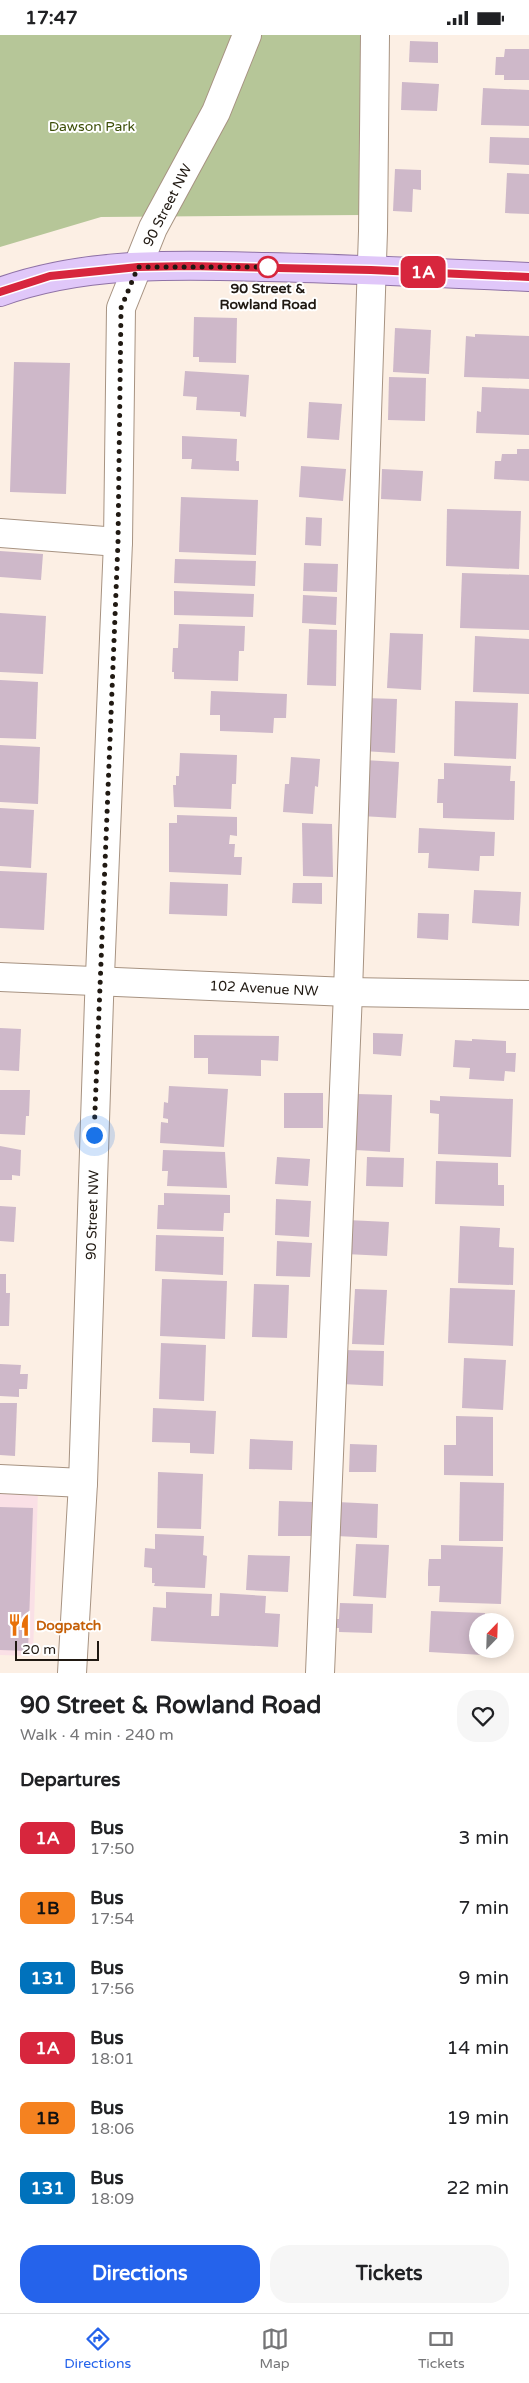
<!DOCTYPE html>
<meta charset="utf-8">
<style>
:root{--surface:#fff;--page:#f6f6f6;--text:#202124;--muted:#757577;--line:#e0e0e0;--accent:#2563eb}
body{margin:0;font-family:"Varela Round",sans-serif;background:var(--page);color:var(--text);height:100vh;display:flex;flex-direction:column;font-size:19px;white-space:nowrap}
*{box-sizing:border-box;margin:0}
p{font-size:16px;color:var(--muted)}
.icon{flex:none;width:28px;height:28px;fill:none;stroke:currentColor;stroke-width:2;stroke-linecap:round;stroke-linejoin:round}
.map{position:relative;height:1638px;overflow:hidden}
.drawer{display:flex;flex-direction:column;background:var(--surface);flex:1}
.drawer>*{flex:none}
.badge{padding:0 10px;border-radius:8px;font-size:18px;line-height:32px}
.needle{width:32px;rotate:23deg}
.controls{position:absolute;left:469px;top:1578px;display:grid;gap:10px}
.controls a{display:grid;place-items:center;width:45px;height:45px;border-radius:50%;background:var(--surface);box-shadow:0 2px 12px #0003;font-size:25px}
.scale{position:absolute;left:15px;bottom:12px;width:84px;box-sizing:border-box;padding-left:5px;border:2px solid #201912;border-top:0;font-size:14px;line-height:18px;white-space:nowrap;color:#201912;-webkit-text-stroke:4px #fff;paint-order:stroke}
.you{position:absolute;width:25px;height:25px;margin:-12px;border:4px solid #fff;border-radius:50%;background:#1a73e8;box-shadow:0 0 0 8px #1a73e833}
.map>.badge{position:absolute;translate:-50% -50%;box-shadow:0 0 0 2px #fff}
h2{padding:0 20px;font-size:19px;line-height:45px}
.round{display:grid;place-items:center;flex:none;width:52px;height:52px;border-radius:20px;background:var(--page)}
.headline{display:flex;align-items:center;justify-content:space-between;height:85px;padding:0 20px}
h1{font-size:24px;font-weight:700;line-height:38px}
.button{display:flex;gap:10px;margin-top:auto;padding:10px 20px}
.button a{flex:1;height:58px;border-radius:20px;background:var(--accent);color:#fff;font-size:20px;font-weight:700;line-height:58px;text-align:center}
.button a+a{background:var(--page);color:var(--text)}
ul{padding:0;list-style:none}
li{display:flex;align-items:center;gap:15px;height:70px;padding:0 20px}
li div{flex:1}
li b{display:block;font-size:19px}
li em{font-style:normal}
li .badge{min-width:55px;font-weight:700;text-align:center}
.status{display:flex;justify-content:space-between;align-items:center;height:35px;padding:0 25px;background:var(--surface);direction:ltr}
.status svg{height:14px;fill:currentColor}
.tabs{display:flex;justify-content:space-around;align-items:center;height:70px;border-top:1px solid var(--line);background:var(--surface);font-size:14px;color:var(--muted)}
.tabs a{display:grid;justify-items:center;gap:2px}
.tabs .selected{color:var(--accent)}
.map>svg:first-child{display:block}
.commercial{fill:#fae0e6}
.green{fill:#b6c698}
.building{fill:#ceb8c9}
.lines{fill:none;stroke-linecap:round;stroke-linejoin:round}
.minor-casing{stroke:#a79382;stroke-width:30}
.major-casing{stroke:#8f72a6;stroke-width:30}
.minor{stroke:#fff;stroke-width:28}
.major{stroke:#e0c7f9;stroke-width:28}
.line-casing{stroke:#fff;stroke-width:11}
.line{stroke:#d7263d;stroke-width:8}
.walk{stroke:#201912;stroke-width:5;stroke-dasharray:0 9}
.stop-dot{fill:#fff;stroke:#d7263d;stroke-width:2.5}
.labels{text-anchor:middle;stroke-width:4;stroke-linejoin:round;paint-order:stroke}
.park-label{font-size:14px;fill:#3d4f08;stroke:#fff}
.street-label{font-size:14px;fill:#201912;stroke:#fff}
.stop-label{font-size:14px;font-weight:bold;fill:#201912;stroke:#fff}
.food-label{font-size:14px;font-weight:bold;fill:#c56008;stroke:#fff;text-anchor:start}
</style>
<div class="status"><b>17:47</b><svg viewBox="0 0 49 12"><path d="M0 12V9h3v3zM5 12V6h3v6zM10 12V3h3v9zM15 12V0h3v12zM26 1h20v11H26zM47 4h2v5h-2z"/></svg></div>
<div class="map">
<svg width="529" height="1638" viewBox="0 0 529 1638">
<rect width="100%" height="100%" fill="#fcefe4"/>
<path class="commercial" d="M0,1451L38,1453L33,1621L0,1620Z"/>
<path class="green" d="M0,0H366L362,180L101,182L0,212Z"/>
<g class="building">
<path d="M410,6L438,7V28L409,27Z"/>
<path d="M505,14H529V45H504V40H495L496,22H504Z"/>
<path d="M402,47L439,49L437,76L401,75Z"/>
<path d="M483,53L529,55V91L481,90Z"/>
<path d="M490,102L529,103V130L489,128Z"/>
<path d="M395,134L421,135V155L413,154L412,177L393,176Z"/>
<path d="M507,138L529,139V179L505,178Z"/>
<path d="M194,282L237,283L236,328L199,327V322H193Z"/>
<path d="M395,293L431,295L429,339L393,337Z"/>
<path d="M475,299L529,301V344L464,342L466,301L475,302Z"/>
<path d="M14,327L70,328L66,459L10,457Z"/>
<path d="M185,336L249,340L246,382L240,381V377L196,375L197,362L183,361Z"/>
<path d="M389,342L426,343L425,386L388,385Z"/>
<path d="M482,352L529,354V400L476,398L477,376L481,377Z"/>
<path d="M309,367L342,369L339,405L307,403Z"/>
<path d="M182,401L237,404L236,426H239V436L191,434L192,424H182Z"/>
<path d="M517,414H529V446L494,444L495,426H501L502,419H517Z"/>
<path d="M301,431L346,434L343,466L299,462Z"/>
<path d="M382,434L423,436L421,466L381,464Z"/>
<path d="M181,462L258,465L256,520L179,517Z"/>
<path d="M447,474L521,476L519,534L446,531Z"/>
<path d="M306,482L322,483L321,511L305,510Z"/>
<path d="M0,516L43,519L41,545L0,542Z"/>
<path d="M175,524L256,526L255,551L174,548Z"/>
<path d="M304,528L338,529L337,557L303,556Z"/>
<path d="M462,538L529,540V595L460,593Z"/>
<path d="M174,556L254,559L253,582L174,580Z"/>
<path d="M303,560L337,562L336,590L302,588Z"/>
<path d="M0,578L46,581L43,639L0,637Z"/>
<path d="M179,589L245,591L244,616H239L238,646L174,644V637H172L173,613H178Z"/>
<path d="M309,594L337,595L336,651L307,650Z"/>
<path d="M390,598L423,599L421,655L387,653Z"/>
<path d="M475,601L529,604V659L473,657Z"/>
<path d="M0,645L38,647L36,704L0,703Z"/>
<path d="M211,656L287,659L286,683H274L273,698L220,696V680H210Z"/>
<path d="M365,663L397,664L395,718L363,716Z"/>
<path d="M455,666L518,668L516,724L454,721Z"/>
<path d="M0,710L40,712L38,769L0,767Z"/>
<path d="M180,718L237,720L236,749H232L231,774L174,772L173,750H176V741H179Z"/>
<path d="M291,722L320,724L318,752L315,751L313,779L283,777L285,749H289Z"/>
<path d="M364,725L399,727L396,783L361,781Z"/>
<path d="M444,728L511,731L510,746H515L514,785L443,783V768H437L438,744H444Z"/>
<path d="M0,773L34,775L31,833L0,831Z"/>
<path d="M177,780L237,782V801L230,800L229,809H235L234,822H242L241,840L169,837V788H177Z"/>
<path d="M302,788L332,789L333,842L303,841Z"/>
<path d="M419,793L495,797L494,821H480L479,836L428,833L429,818H418Z"/>
<path d="M0,836L47,838L44,895L0,893Z"/>
<path d="M170,847L228,849L227,881L169,879Z"/>
<path d="M293,848H322V869L292,868Z"/>
<path d="M474,855L521,857L519,891L472,888Z"/>
<path d="M418,878L449,879L448,905L417,903Z"/>
<path d="M0,993L21,994L19,1036L0,1035Z"/>
<path d="M373,998L403,999L401,1021L373,1019Z"/>
<path d="M194,1000L279,1001L278,1026L261,1025V1041L208,1039V1023H194Z"/>
<path d="M472,1004L506,1006V1018H516L515,1037L505,1036L504,1046L469,1044L470,1033L453,1032L455,1005L472,1006Z"/>
<path d="M169,1051L228,1054L224,1112L160,1108L161,1087L168,1088V1084L163,1083L164,1067L168,1068Z"/>
<path d="M0,1055H30L29,1081H26L25,1100L0,1099Z"/>
<rect x="284" y="1058" width="39" height="35"/>
<path d="M357,1059L392,1060L390,1117L355,1115Z"/>
<path d="M440,1061L513,1064L511,1122L438,1119L439,1079L430,1078V1065L440,1066Z"/>
<path d="M0,1111L21,1115L20,1141L12,1140V1145H0Z"/>
<path d="M163,1115L225,1117L227,1153L167,1151L168,1136H162Z"/>
<path d="M277,1122L310,1124L308,1151L275,1149Z"/>
<path d="M367,1122L404,1123L403,1152L366,1151Z"/>
<path d="M436,1126L498,1128V1150H504V1171L435,1169Z"/>
<path d="M164,1158L230,1160V1178H224L223,1196L157,1194L158,1170H164Z"/>
<path d="M276,1164L311,1166L309,1202L275,1200Z"/>
<path d="M0,1171L16,1172L14,1207L0,1206Z"/>
<path d="M347,1185L389,1187L387,1221L345,1219Z"/>
<path d="M460,1191L500,1193L499,1212L514,1213L513,1250L458,1248Z"/>
<path d="M156,1200L224,1202L223,1240L155,1236Z"/>
<path d="M277,1206L312,1208L310,1242L276,1241Z"/>
<path d="M0,1239H6V1258H10L9,1291H0Z"/>
<path d="M162,1244L227,1246L225,1304L160,1301Z"/>
<path d="M254,1249L289,1250L287,1303L252,1302Z"/>
<path d="M450,1253L515,1255L513,1311L448,1308Z"/>
<path d="M355,1254L387,1255L384,1310L352,1309Z"/>
<path d="M161,1308L206,1310L204,1366L159,1364Z"/>
<path d="M343,1315L384,1316L383,1351L342,1349Z"/>
<path d="M464,1323L506,1325L503,1375L462,1373Z"/>
<path d="M0,1329L21,1330L20,1339H28L27,1354H19V1362L0,1361Z"/>
<path d="M0,1368H17L15,1421L0,1420Z"/>
<path d="M153,1373L216,1376L214,1419L190,1418V1408L152,1407Z"/>
<path d="M456,1381L493,1382V1441L444,1440V1410H456Z"/>
<path d="M250,1404L293,1406L292,1435L249,1434Z"/>
<path d="M350,1409L377,1410L376,1437H349Z"/>
<path d="M158,1437L203,1439L201,1494L157,1493Z"/>
<path d="M460,1447L504,1448L503,1506H459Z"/>
<path d="M279,1466L312,1467L311,1501H278Z"/>
<path d="M337,1467L378,1469L377,1503L336,1501Z"/>
<path d="M0,1472L33,1473L28,1616L0,1615Z"/>
<path d="M155,1499L204,1501L203,1520L207,1521L205,1553L154,1551L155,1548H152V1533L144,1532L145,1513L155,1514Z"/>
<path d="M356,1509L389,1510L386,1563L353,1561Z"/>
<path d="M441,1510L503,1512L501,1569L439,1567L440,1551H428V1538L429,1524H441Z"/>
<path d="M248,1520L290,1521L288,1557L246,1555Z"/>
<path d="M166,1557L212,1559L211,1581H219L220,1558L266,1561L265,1578L280,1579L278,1612L151,1606L153,1572L166,1573Z"/>
<path d="M340,1568L373,1569L372,1598L339,1597V1593H332L333,1584H339Z"/>
<path d="M431,1576L485,1578L484,1586H478V1614H483V1620L429,1617Z"/>
</g>
<g class="lines">
<defs>
<g id="minor">
<path d="M0,498L118,507"/>
<path d="M0,942L348,957L529,960"/>
<path d="M0,1444L83,1448"/>
<path d="M72,1638L83,1448L99,965L118,507L121,273L153,193L216,77L247,0"/>
<path d="M320,1638L348,957L373,196L375,0"/>
</g>
<path id="major" d="M0,257C86,226 177,230 267,232C354,234 442,238 529,242"/>
</defs>
<use href="#minor" class="minor-casing"/>
<use href="#major" class="major-casing"/>
<use href="#minor" class="minor"/>
<use href="#major" class="major"/>
</g>
<g class="lines">
<defs>
<path id="line" d="M0,257L50,241L138,232L190,231L371,235L529,242"/>
</defs>
<use href="#line" class="line-casing"/>
<use href="#line" class="line"/>
<path class="walk" d="M94,1100L118,507L121,273L138,232H268"/>
</g>
<defs>
<symbol id="restaurant-bare" viewBox="-9 -9 18 18"><path d="M-5-6h1v4h1v-4h1v4h1v-4h1v5L-1.5 .5V6h-2V.5L-5-1ZM5-6V6H3V1.5H1.5Q1.5-4 5-6Z" fill="#e8710a" stroke="#fff" stroke-width="2.5" paint-order="stroke"/></symbol>
</defs>
<g fill-rule="evenodd">
<use href="#restaurant-bare" x="3" y="1574" width="32" height="32"/>
</g>
<circle class="stop-dot" cx="268" cy="232" r="10"/>
<g class="labels">
<g class="park-label">
<text x="92" y="96">Dawson Park</text>
</g>
<g class="street-label">
<text transform="translate(167 170) rotate(-63)" y="5">90 Street NW</text>
<text transform="translate(264 953) rotate(3)" y="5">102 Avenue NW</text>
<text transform="translate(92 1180) rotate(-88)" y="5">90 Street NW</text>
</g>
<g class="stop-label">
<text x="268" y="258">90 Street &amp;<tspan x="268" dy="16">Rowland Road</tspan></text>
</g>
<g class="food-label">
<text x="36" y="1595">Dogpatch</text>
</g>
</g>
</svg>
<div class="controls">
<a><svg class="needle" viewBox="-14 -14 28 28"><path d="M0-13l5 13h-10z" fill="#e53935"/><path d="M0 13l5-13h-10z" fill="#757577"/></svg></a>
</div>
<div class="scale">20 m</div>
<div class="you" style="left:94px;top:1100px"></div>
<b class="badge" style="left:423px;top:237px;background:#d7263d;color:#fff">1A</b>
</div>
<section class="drawer">
<div class="headline"><div><h1>90 Street &amp; Rowland Road</h1><p>Walk · 4 min · 240 m</p></div><a class="round"><svg class="icon" aria-label="heart" viewBox="0 0 24 24"><path d="M12 20l-8-8c-3-5 5-10 8-4 3-6 11-1 8 4z"/></svg></a></div>
<h2>Departures</h2>
<ul>
<li><span class="badge" style="background:#d7263d;color:#fff">1A</span><div><b>Bus</b><p>17:50</p></div><em>3 min</em></li>
<li><span class="badge" style="background:#f58220;color:#111">1B</span><div><b>Bus</b><p>17:54</p></div><em>7 min</em></li>
<li><span class="badge" style="background:#0072bc;color:#fff">131</span><div><b>Bus</b><p>17:56</p></div><em>9 min</em></li>
<li><span class="badge" style="background:#d7263d;color:#fff">1A</span><div><b>Bus</b><p>18:01</p></div><em>14 min</em></li>
<li><span class="badge" style="background:#f58220;color:#111">1B</span><div><b>Bus</b><p>18:06</p></div><em>19 min</em></li>
<li><span class="badge" style="background:#0072bc;color:#fff">131</span><div><b>Bus</b><p>18:09</p></div><em>22 min</em></li>
</ul>
<div class="button"><a>Directions</a><a>Tickets</a></div>
</section>
<nav class="tabs">
<a class="selected"><svg class="icon" aria-label="directions" viewBox="0 0 24 24"><path d="M12 3l9 9-9 9-9-9zM9 14v-3h6M13 9l2 2-2 2"/></svg>Directions</a>
<a><svg class="icon" aria-label="map" viewBox="0 0 24 24"><path d="M3 6l6-2 6 2 6-2v14l-6 2-6-2-6 2zM9 4v14M15 6v14"/></svg>Map</a>
<a><svg class="icon" aria-label="tickets" viewBox="0 0 24 24"><path d="M3 7h18v10H3zM15 7v10"/></svg>Tickets</a>
</nav>
